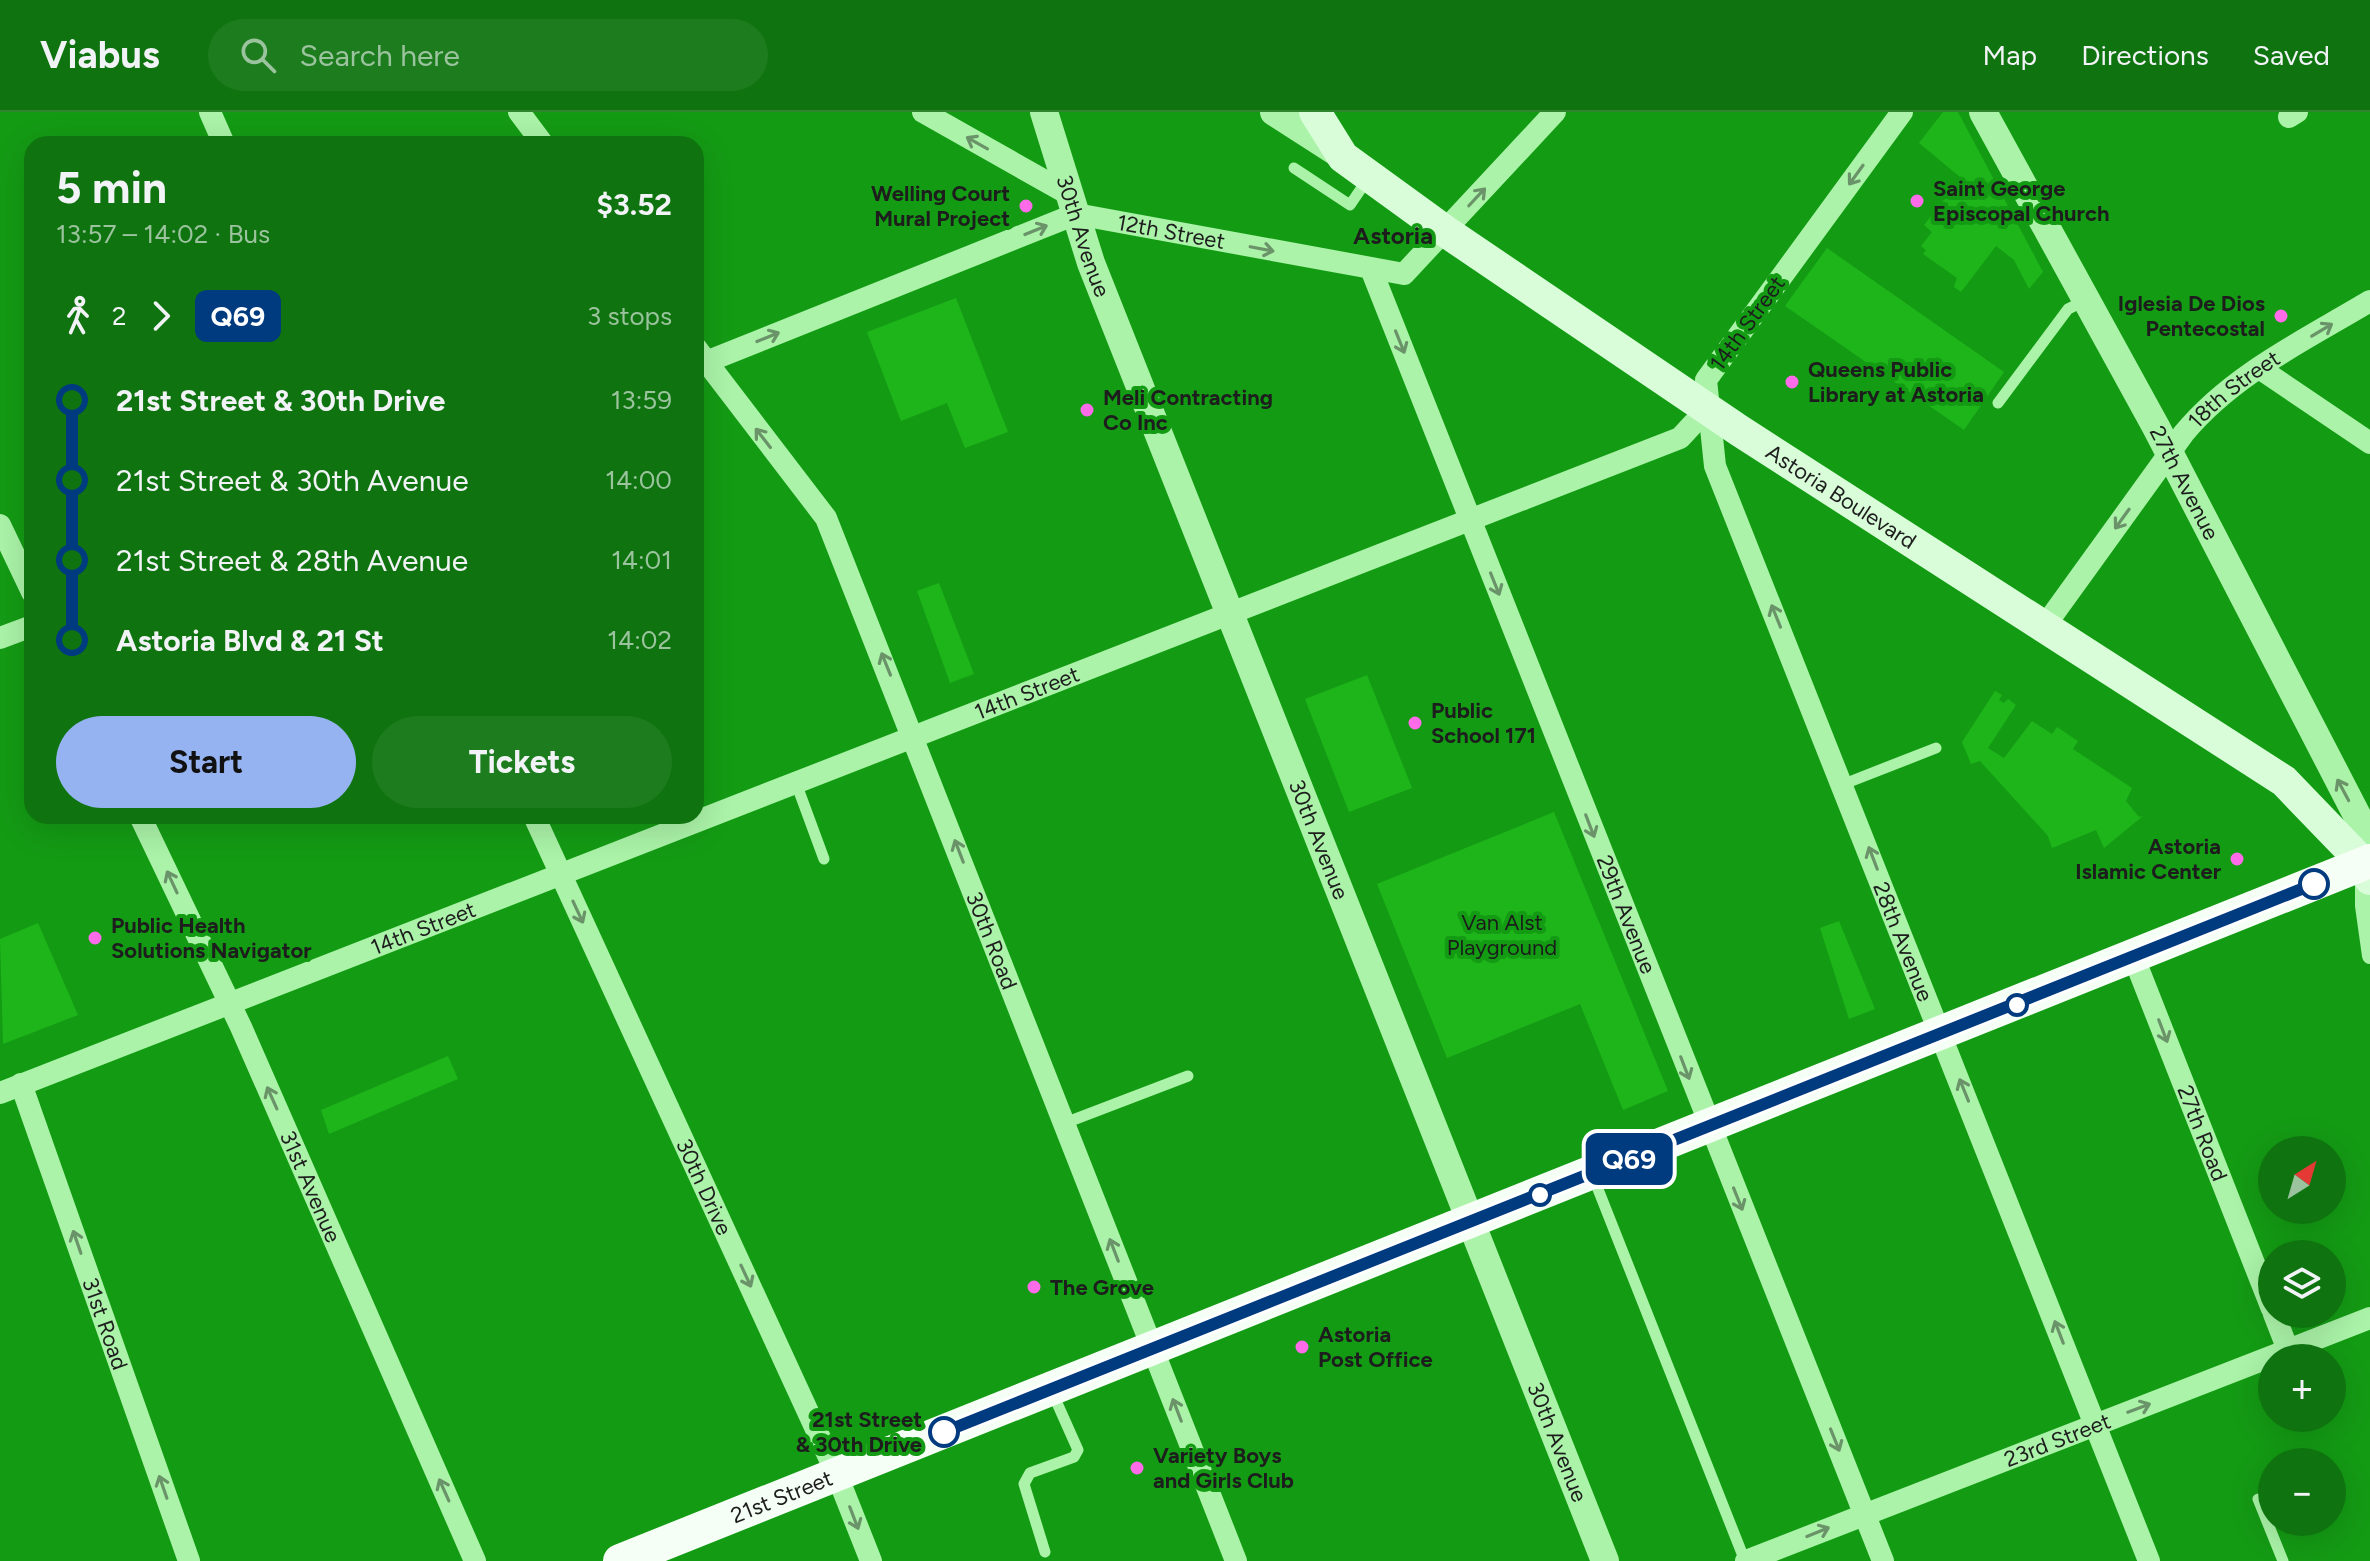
<!DOCTYPE html>
<meta charset="utf-8">
<style>
:root{--surface:#0f740f;--page:#1d7c1d;--text:#f1f3f6;--muted:#9bc39e;--line:#2f862f;--accent:#95b2f1}
body{margin:0;font-family:Figtree,sans-serif;background:var(--page);color:var(--text);height:100vh;display:flex;flex-direction:column;font-size:30px;white-space:nowrap}
*{box-sizing:border-box;margin:0}
p{font-size:26px;color:var(--muted)}
.icon{flex:none;width:44px;height:44px;fill:none;stroke:currentColor;stroke-width:2;stroke-linecap:round;stroke-linejoin:round}
.map{position:relative;flex:1;overflow:hidden}
.panel{position:absolute;left:24px;top:24px;width:680px;height:688px;display:flex;flex-direction:column;background:var(--surface);border-radius:24px;box-shadow:0 8px 32px #0002}
.panel>*{flex:none}
.badge{padding:0 16px;border-radius:12px;font-size:28px;line-height:52px}
.needle{width:52px;rotate:37deg}
.controls{position:absolute;left:2258px;top:1024px;display:grid;gap:16px}
.controls a{display:grid;place-items:center;width:88px;height:88px;border-radius:50%;background:var(--surface);box-shadow:0 8px 32px #0002;font-size:40px}
.map>.badge{position:absolute;translate:-50% -50%;box-shadow:0 0 0 4px #fff}
.legs{display:flex;align-items:center;gap:12px;height:88px;padding:0 32px;font-size:26px}
.legs p{margin-inline-start:auto}
.overview{display:flex;align-items:center;justify-content:space-between;height:136px;padding:0 32px}
h1{font-size:44px;font-weight:700;line-height:60px}
.button{display:flex;gap:16px;margin-top:auto;padding:16px 32px}
.button a{flex:1;height:92px;border-radius:48px;background:var(--accent);color:#111;font-size:32px;font-weight:700;line-height:92px;text-align:center}
.button a+a{background:var(--page);color:var(--text)}
ul{padding:0 32px;list-style:none}
li{display:flex;align-items:center;gap:28px;height:80px;font-size:30px}
li i{display:grid;place-items:center;width:12px;height:100%;margin:0 10px;background:currentColor}
li i::after{content:'';width:20px;height:20px;margin:-10px;border:6px solid;border-radius:50%;background:var(--surface)}
li p{margin-inline-start:auto}
li:first-child i{background:linear-gradient(#0000 50%,currentColor 0)}
li:last-child i{background:linear-gradient(currentColor 50%,#0000 0)}
header{display:flex;align-items:center;gap:48px;box-sizing:border-box;height:112px;padding:0 40px;background:var(--surface);border-bottom:2px solid var(--line)}
header strong{font-size:38px}
nav{display:flex;gap:44px;margin-inline-start:auto;font-size:28px}
.search{width:560px;height:72px;background:var(--page);display:flex;align-items:center;gap:20px;box-sizing:border-box;padding:0 28px;border-radius:44px;color:var(--muted);font-size:30px}
.map>svg:first-child{display:block}
.green{fill:#1eb51b}
.lines{fill:none;stroke-linecap:round;stroke-linejoin:round}
.service{stroke:#aaf3a8;stroke-width:11}
.pedestrian{stroke:#aaf3a8;stroke-width:16}
.minor{stroke:#aaf3a8;stroke-width:22}
.tertiary{stroke:#aaf3a8;stroke-width:28}
.secondary{stroke:#d8fdd8;stroke-width:32}
.primary{stroke:#f5fff5;stroke-width:34}
.oneway{stroke:#6b9369}
.line-1-casing{stroke:#fff;stroke-width:18}
.line-1{stroke:#003b80;stroke-width:12}
.poi-dot{fill:#ff6be9;stroke:#149b14;stroke-width:3}
.stop-1-dot{fill:#fff;stroke:#003b80;stroke-width:4}
.labels{text-anchor:middle;stroke-width:8;stroke-linejoin:round;paint-order:stroke}
.poi-label{font-size:22px;font-weight:bold;fill:#1d1d1d;stroke:#149b14;text-anchor:start}
.street-label{font-size:22px;fill:#1d1d1d;stroke:#149b14}
.park-label{font-size:22px;fill:#1b1d1b;stroke:#149b14}
.stop-label{font-size:22px;font-weight:bold;fill:#1d1d1d;stroke:#149b14;text-anchor:end}
.neighbourhood-label{font-size:24px;font-weight:bold;fill:#1d1d1d;stroke:#149b14}
</style>
<header>
<strong>Viabus</strong>
<div class="search"><svg class="icon" aria-label="search" viewBox="0 0 24 24"><circle cx="10" cy="10" r="6"/><path d="M15 15l6 6"/></svg>Search here</div>
<nav><a>Map</a><a>Directions</a><a>Saved</a></nav>
</header>
<div class="map">
<svg width="2370" height="1449" viewBox="0 0 2370 1449">
<rect width="100%" height="100%" fill="#149b14"/>
<g class="green">
<path d="M1943,0H1958L2043,160L2029,177L2014,148L1996,134L1961,180L1954,175L1957,166L1923,142L1926,138L1921,134L1932,120L1924,113L1956,73L1961,77L1966,70L1919,31Z"/>
<path d="M1827,136L2004,260L1964,318L1785,194Z"/>
<path d="M956,186L1008,320L965,336L947,291L901,309L867,220Z"/>
<path d="M939,471L974,562L950,571L917,479Z"/>
<path d="M1367,563L1412,676L1349,700L1305,587Z"/>
<path d="M1995,579L2002,583L1999,588L2004,591L2008,587L2016,593L1988,636L2004,646L2032,609L2052,622L2057,615L2078,629L2073,637L2132,676L2126,689L2139,705L2143,704L2104,736L2096,718L2052,736L2048,724L1980,649L1971,652L1962,630Z"/>
<path d="M1554,700L1668,979L1623,998L1580,892L1447,946L1377,772Z"/>
<path d="M1839,809L1875,897L1849,907L1820,816Z"/>
<path d="M38,811L78,903L3,932L0,827Z"/>
<path d="M448,944L458,967L329,1022L321,998Z"/>
</g>
<g class="lines">
<g class="service">
<path d="M1294,56L1350,93L1369,65"/>
<path d="M1998,291L2068,197L2084,189"/>
<path d="M796,671L824,747"/>
<path d="M1844,672L1936,636"/>
<path d="M1065,1011L1188,964"/>
<path d="M1592,1062L1745,1449"/>
<path d="M2258,1387L2283,1449"/>
<path d="M1045,1440L1024,1372L1030,1361L1074,1345L1078,1338L1053,1282"/>
</g>
<path class="pedestrian" d="M2363,761V794L2370,844"/>
<g class="minor">
<path d="M210,0L224,32"/>
<path d="M519,0L543,32"/>
<path d="M923,0L1070,83"/>
<path id="s1" d="M1902,0L1706,268L1715,354L2149,1449"/>
<path d="M2289,5L2297,0"/>
<path id="s2" d="M1371,157L1883,1449"/>
<path id="s3" d="M696,236L826,406L1236,1449"/>
<path id="s4" d="M696,254L1076,102L1404,162L1555,0"/>
<path d="M2259,256L2370,331"/>
<path d="M0,413L32,480"/>
<path id="s5" d="M2044,515L2184,321C2233,262 2305,228 2370,189"/>
<path d="M0,526L32,514"/>
<path id="s6" d="M140,704L241,915L475,1449"/>
<path id="s7" d="M534,704L837,1363L871,1449"/>
<path id="s8" d="M2134,846L2272,1197"/>
<path id="s9" d="M21,972L189,1449"/>
<path id="s10" d="M0,981L1680,326L1707,297"/>
<path d="M2274,1202L2288,1238"/>
<path id="s11" d="M1746,1449L2370,1206"/>
</g>
<g class="tertiary">
<path id="s12" d="M1044,0L1091,151L1605,1449"/>
<path d="M1274,0L1341,43"/>
<path id="s13" d="M1983,0L2156,315L2361,711L2364,752"/>
</g>
<path class="secondary" id="s14" d="M1315,0L1343,45L1445,119L1740,319L2284,669L2364,752L2370,767"/>
<path class="primary" id="s15" d="M620,1449L2370,749"/>
</g>
<defs><path id="oneway-shaft" d="M-6 0H5M1.5-3L5.5 0L1.5 3" fill="none" stroke-width="1.6" stroke-linecap="round" stroke-linejoin="round" transform="scale(2)"/></defs>
<g class="oneway">
<use href="#oneway-shaft" transform="translate(977 31) rotate(-151)"/>
<use href="#oneway-shaft" transform="translate(1856 63) rotate(126)"/>
<use href="#oneway-shaft" transform="translate(1477 85) rotate(-47)"/>
<use href="#oneway-shaft" transform="translate(1036 118) rotate(-22)"/>
<use href="#oneway-shaft" transform="translate(1262 137) rotate(11)"/>
<use href="#oneway-shaft" transform="translate(2322 218) rotate(-31)"/>
<use href="#oneway-shaft" transform="translate(768 225) rotate(-22)"/>
<use href="#oneway-shaft" transform="translate(1400 230) rotate(68)"/>
<use href="#oneway-shaft" transform="translate(763 326) rotate(-128)"/>
<use href="#oneway-shaft" transform="translate(2122 407) rotate(126)"/>
<use href="#oneway-shaft" transform="translate(1495 472) rotate(68)"/>
<use href="#oneway-shaft" transform="translate(1776 504) rotate(-112)"/>
<use href="#oneway-shaft" transform="translate(886 552) rotate(-112)"/>
<use href="#oneway-shaft" transform="translate(2343 678) rotate(-118)"/>
<use href="#oneway-shaft" transform="translate(1590 714) rotate(69)"/>
<use href="#oneway-shaft" transform="translate(959 739) rotate(-111)"/>
<use href="#oneway-shaft" transform="translate(1873 746) rotate(-111)"/>
<use href="#oneway-shaft" transform="translate(172 770) rotate(-115)"/>
<use href="#oneway-shaft" transform="translate(578 800) rotate(65)"/>
<use href="#oneway-shaft" transform="translate(2163 919) rotate(69)"/>
<use href="#oneway-shaft" transform="translate(1685 956) rotate(69)"/>
<use href="#oneway-shaft" transform="translate(1964 978) rotate(-112)"/>
<use href="#oneway-shaft" transform="translate(272 986) rotate(-114)"/>
<use href="#oneway-shaft" transform="translate(1738 1087) rotate(68)"/>
<use href="#oneway-shaft" transform="translate(77 1130) rotate(-109)"/>
<use href="#oneway-shaft" transform="translate(1114 1138) rotate(-111)"/>
<use href="#oneway-shaft" transform="translate(746 1164) rotate(65)"/>
<use href="#oneway-shaft" transform="translate(2059 1220) rotate(-111)"/>
<use href="#oneway-shaft" transform="translate(2139 1296) rotate(-21)"/>
<use href="#oneway-shaft" transform="translate(1177 1298) rotate(-111)"/>
<use href="#oneway-shaft" transform="translate(1835 1328) rotate(68)"/>
<use href="#oneway-shaft" transform="translate(163 1375) rotate(-109)"/>
<use href="#oneway-shaft" transform="translate(444 1378) rotate(-114)"/>
<use href="#oneway-shaft" transform="translate(854 1406) rotate(69)"/>
<use href="#oneway-shaft" transform="translate(1818 1420) rotate(-22)"/>
</g>
<g class="lines">
<defs>
<path id="line-1" d="M944,1320L2314,772"/>
</defs>
<use href="#line-1" class="line-1-casing"/>
<use href="#line-1" class="line-1"/>
</g>
<g class="poi-dot">
<circle cx="1917" cy="89" r="8"/>
<circle cx="1026" cy="94" r="8"/>
<circle cx="2281" cy="204" r="8"/>
<circle cx="1792" cy="270" r="8"/>
<circle cx="1087" cy="298" r="8"/>
<circle cx="1415" cy="611" r="8"/>
<circle cx="2237" cy="747" r="8"/>
<circle cx="95" cy="826" r="8"/>
<circle cx="1034" cy="1175" r="8"/>
<circle cx="1302" cy="1235" r="8"/>
<circle cx="1137" cy="1356" r="8"/>
</g>
<g class="stop-1-dot">
<circle cx="2314" cy="772" r="14"/>
<circle cx="2017" cy="893" r="10"/>
<circle cx="1540" cy="1083" r="10"/>
<circle cx="944" cy="1320" r="14"/>
</g>
<g class="labels">
<g class="poi-label">
<text x="1933" y="84">Saint George<tspan x="1933" dy="25">Episcopal Church</tspan></text>
<text x="1010" y="89" text-anchor="end">Welling Court<tspan x="1010" dy="25">Mural Project</tspan></text>
<text x="2265" y="199" text-anchor="end">Iglesia De Dios<tspan x="2265" dy="25">Pentecostal</tspan></text>
<text x="1808" y="265">Queens Public<tspan x="1808" dy="25">Library at Astoria</tspan></text>
<text x="1103" y="293">Meli Contracting<tspan x="1103" dy="25">Co Inc</tspan></text>
<text x="1431" y="606">Public<tspan x="1431" dy="25">School 171</tspan></text>
<text x="2221" y="742" text-anchor="end">Astoria<tspan x="2221" dy="25">Islamic Center</tspan></text>
<text x="111" y="821">Public Health<tspan x="111" dy="25">Solutions Navigator</tspan></text>
<text x="1050" y="1183">The Grove</text>
<text x="1318" y="1230">Astoria<tspan x="1318" dy="25">Post Office</tspan></text>
<text x="1153" y="1351">Variety Boys<tspan x="1153" dy="25">and Girls Club</tspan></text>
</g>
<g class="street-label">
<text dy="8" stroke="none"><textPath href="#s4" startOffset="506">12th Street</textPath></text>
<text dy="8" stroke="none"><textPath href="#s12" startOffset="130">30th Avenue</textPath></text>
<text transform="translate(1747 211) rotate(-54)" y="8">14th Street</text>
<text dy="8" stroke="none"><textPath href="#s5" startOffset="306">18th Street</textPath></text>
<text dy="8" stroke="none"><textPath href="#s13" startOffset="422">27th Avenue</textPath></text>
<text dy="8" stroke="none"><textPath href="#s14" startOffset="656">Astoria Boulevard</textPath></text>
<text dy="8" stroke="none"><textPath href="#s10" startOffset="1102">14th Street</textPath></text>
<text dy="8" stroke="none"><textPath href="#s12" startOffset="778">30th Avenue</textPath></text>
<text dy="8" stroke="none"><textPath href="#s2" startOffset="694">29th Avenue</textPath></text>
<text dy="8" stroke="none"><textPath href="#s10" startOffset="454">14th Street</textPath></text>
<text dy="8" stroke="none"><textPath href="#s3" startOffset="668">30th Road</textPath></text>
<text dy="8" stroke="none"><textPath href="#s1" startOffset="930">28th Avenue</textPath></text>
<text dy="8" stroke="none"><textPath href="#s8" startOffset="188">27th Road</textPath></text>
<text dy="8" stroke="none"><textPath href="#s6" startOffset="408">31st Avenue</textPath></text>
<text dy="8" stroke="none"><textPath href="#s7" startOffset="408">30th Drive</textPath></text>
<text dy="8" stroke="none"><textPath href="#s9" startOffset="254">31st Road</textPath></text>
<text dy="8" stroke="none"><textPath href="#s11" startOffset="334">23rd Street</textPath></text>
<text dy="8" stroke="none"><textPath href="#s12" startOffset="1426">30th Avenue</textPath></text>
<text dy="8" stroke="none"><textPath href="#s15" startOffset="174">21st Street</textPath></text>
</g>
<g class="park-label">
<text x="1502" y="818">Van Alst<tspan x="1502" dy="25">Playground</tspan></text>
</g>
<g class="stop-label">
<text x="922" y="1315">21st Street<tspan x="922" dy="25">&amp; 30th Drive</tspan></text>
</g>
<g class="neighbourhood-label">
<text x="1393" y="132">Astoria</text>
</g>
</g>
</svg>
<div class="controls">
<a><svg class="needle" viewBox="-14 -14 28 28"><path d="M0-13l5 13h-10z" fill="#e53935"/><path d="M0 13l5-13h-10z" fill="#9bc39e"/></svg></a>
<a><svg class="icon" aria-label="layers" viewBox="0 0 24 24"><path d="M12 4l9 5-9 5-9-5zM3 14l9 5 9-5"/></svg></a>
<a>+</a>
<a>−</a>
</div>
<b class="badge" style="left:1629px;top:1047px;background:#003b80;color:#fff">Q69</b>
<section class="panel">
<div class="overview"><div><h1>5 min</h1><p>13:57 – 14:02 · Bus</p></div><b>$3.52</b></div>
<div class="legs"><svg class="icon" aria-label="walk" viewBox="0 0 24 24"><circle cx="13" cy="4" r="2"/><path d="M13 8l-2 6 4 7M11 14l-3 7M7 12l3-4h3l4 4"/></svg>2<svg class="icon" aria-label="forward" viewBox="0 0 24 24"><path d="M9 5l7 7-7 7"/></svg><b class="badge" style="background:#003b80;color:#fff">Q69</b><p>3 stops</p></div>
<ul>
<li><i style="color:#003b80"></i><b>21st Street &amp; 30th Drive</b><p>13:59</p></li>
<li><i style="color:#003b80"></i><span>21st Street &amp; 30th Avenue</span><p>14:00</p></li>
<li><i style="color:#003b80"></i><span>21st Street &amp; 28th Avenue</span><p>14:01</p></li>
<li><i style="color:#003b80"></i><b>Astoria Blvd &amp; 21 St</b><p>14:02</p></li>
</ul>
<div class="button"><a>Start</a><a>Tickets</a></div>
</section>
</div>
